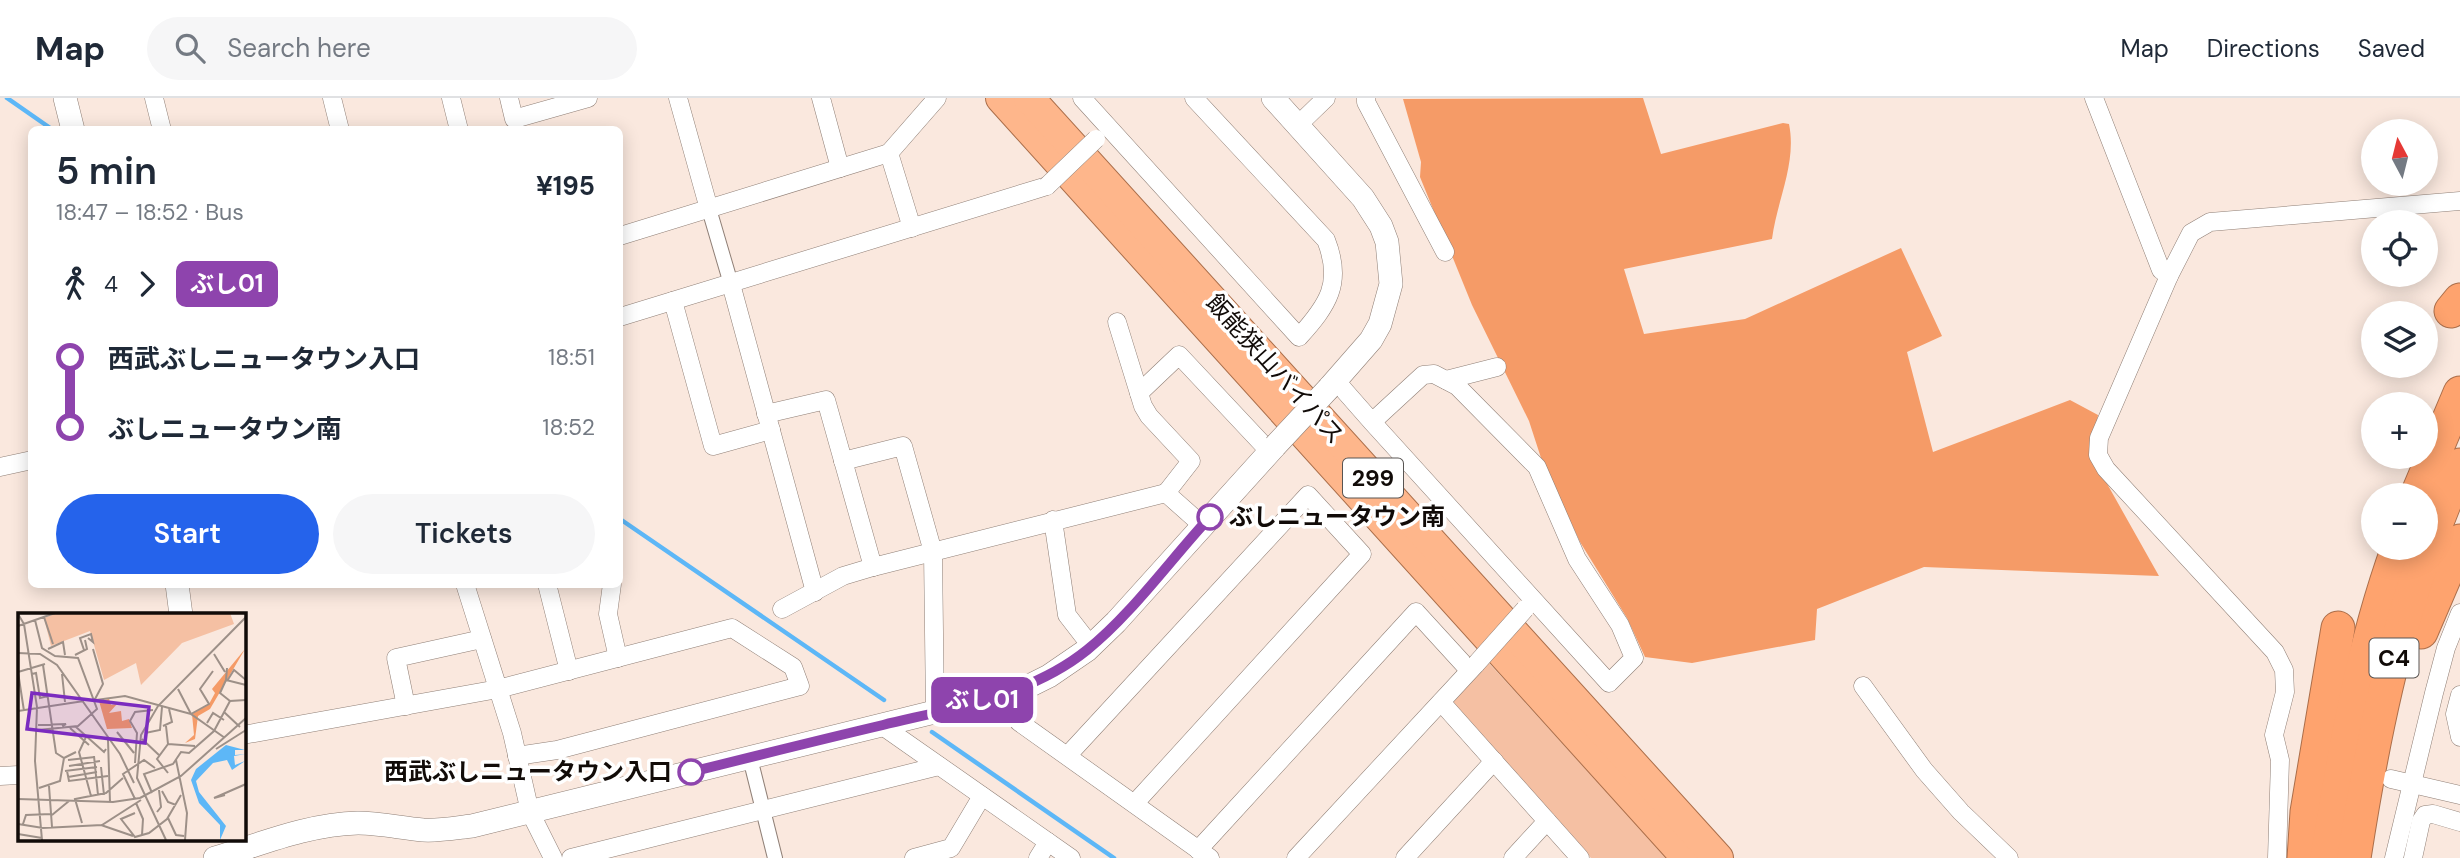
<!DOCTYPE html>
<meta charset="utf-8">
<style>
:root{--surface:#fff;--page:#f6f6f7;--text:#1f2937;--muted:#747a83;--line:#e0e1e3;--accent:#2563eb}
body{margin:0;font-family:"DM Sans","Noto Sans JP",sans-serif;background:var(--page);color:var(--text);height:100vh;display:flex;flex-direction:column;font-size:26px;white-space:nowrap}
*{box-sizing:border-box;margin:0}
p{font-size:23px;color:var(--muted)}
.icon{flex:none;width:38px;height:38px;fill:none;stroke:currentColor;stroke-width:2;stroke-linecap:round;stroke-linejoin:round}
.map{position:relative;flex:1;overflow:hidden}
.details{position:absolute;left:28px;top:28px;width:595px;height:462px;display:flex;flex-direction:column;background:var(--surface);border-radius:10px;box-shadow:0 4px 18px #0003}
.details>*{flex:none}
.badge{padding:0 14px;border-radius:10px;font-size:24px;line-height:46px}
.needle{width:46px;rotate:353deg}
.buttons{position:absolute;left:2361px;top:21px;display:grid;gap:14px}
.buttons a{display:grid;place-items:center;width:77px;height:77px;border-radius:50%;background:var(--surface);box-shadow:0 4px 18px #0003;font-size:35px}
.map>.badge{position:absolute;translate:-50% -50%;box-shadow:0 0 0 4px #fff}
.legs{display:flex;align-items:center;gap:10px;height:77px;padding:0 28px;font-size:23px}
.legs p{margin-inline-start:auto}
.head{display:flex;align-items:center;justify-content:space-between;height:119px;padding:0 28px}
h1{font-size:38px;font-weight:600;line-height:52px}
.cta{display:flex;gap:14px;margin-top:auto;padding:14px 28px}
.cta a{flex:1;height:80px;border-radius:42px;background:var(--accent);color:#fff;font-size:28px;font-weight:600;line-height:80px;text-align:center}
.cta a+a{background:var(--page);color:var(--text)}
ul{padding:0 28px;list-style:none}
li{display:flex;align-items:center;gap:24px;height:70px;font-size:26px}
li i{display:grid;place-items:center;width:10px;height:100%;margin:0 9px;background:currentColor}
li i::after{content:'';width:18px;height:18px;margin:-9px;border:5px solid;border-radius:50%;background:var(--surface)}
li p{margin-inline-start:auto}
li:first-child i{background:linear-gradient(#0000 50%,currentColor 0)}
li:last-child i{background:linear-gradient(currentColor 50%,#0000 0)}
header{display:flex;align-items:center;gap:42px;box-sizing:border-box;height:98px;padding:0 35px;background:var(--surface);border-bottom:2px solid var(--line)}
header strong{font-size:33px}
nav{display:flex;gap:38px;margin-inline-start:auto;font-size:24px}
.search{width:490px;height:63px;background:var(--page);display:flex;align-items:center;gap:18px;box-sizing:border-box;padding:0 24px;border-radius:38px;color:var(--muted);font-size:26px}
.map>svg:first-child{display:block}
.green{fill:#f5c0a3}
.forest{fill:#f59b67}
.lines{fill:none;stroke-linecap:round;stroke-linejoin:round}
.stream{stroke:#5db7f7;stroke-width:4.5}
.pedestrian-casing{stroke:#8f7f76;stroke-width:16}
.minor-casing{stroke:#8f7f76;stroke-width:19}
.tertiary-casing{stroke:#8f7f76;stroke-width:24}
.trunk-casing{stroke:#ab6e4a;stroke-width:32}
.motorway-casing{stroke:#ab6e4a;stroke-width:35}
.pedestrian{stroke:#fff;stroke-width:14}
.minor{stroke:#fff;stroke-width:18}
.tertiary{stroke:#fff;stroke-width:23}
.trunk{stroke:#feb68b;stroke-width:30}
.motorway{stroke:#fea36e;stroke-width:33}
.minor-bridge-casing{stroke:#8f7f76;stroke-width:19;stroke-linecap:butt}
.tertiary-bridge-casing{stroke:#8f7f76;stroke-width:24;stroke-linecap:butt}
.minor-bridge{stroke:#fff;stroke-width:18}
.tertiary-bridge{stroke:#fff;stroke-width:23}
.line-1-casing{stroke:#fff;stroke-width:16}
.line-1{stroke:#8e44ad;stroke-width:10}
.stop-1-dot{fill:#fff;stroke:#8e44ad;stroke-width:3.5}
.labels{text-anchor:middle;stroke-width:7;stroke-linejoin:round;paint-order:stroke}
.shield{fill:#fff;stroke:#585452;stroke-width:2}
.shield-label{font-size:23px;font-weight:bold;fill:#110b08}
.street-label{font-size:24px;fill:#110b08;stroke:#fff}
.stop-label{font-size:24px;font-weight:bold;fill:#110b08;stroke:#fff;text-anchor:start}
.inset-road{fill:none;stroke:#9d9088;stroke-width:2}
.view{fill:#7b2cbf;fill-opacity:0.15;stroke:#7b2cbf;stroke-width:3.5}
.inset-edge{fill:none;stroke:#110b08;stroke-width:3.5}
</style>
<header>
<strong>Map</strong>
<div class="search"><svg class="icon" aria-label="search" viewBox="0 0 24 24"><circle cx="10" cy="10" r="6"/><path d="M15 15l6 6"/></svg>Search here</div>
<nav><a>Map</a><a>Directions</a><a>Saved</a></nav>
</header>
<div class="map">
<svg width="2460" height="760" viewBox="0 0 2460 760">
<rect width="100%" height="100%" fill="#fae8de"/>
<path class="green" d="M1488,564L1667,760H1591L1453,608L1452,600Z"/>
<path class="forest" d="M1643,0L1661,56L1783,25L1789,26C1797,65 1777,102 1772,141L1624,171L1644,236L1745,221L1901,150L1942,238L1907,254L1933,354L2070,302L2098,317L2092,359L2159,478L1924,469L1817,511L1815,542L1692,565L1645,559L1627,520L1580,444L1542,363L1529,323L1472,207L1420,79L1421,64L1403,1Z"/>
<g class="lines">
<g class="stream">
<path d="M7,0L53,32"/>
<path d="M620,421L884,602"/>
<path d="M932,634L1114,760"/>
</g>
<defs>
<g id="pedestrian">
<path d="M709,111L731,186"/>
<path d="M750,660L775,760"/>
</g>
<g id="minor">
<path d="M154,0L162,32"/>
<path d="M332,0L340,32"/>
<path d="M451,0L459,32"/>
<path d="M509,0L514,21L588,0"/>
<path d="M678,0L709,111"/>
<path d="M821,0L840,70"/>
<path d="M1082,0L1299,239C1328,207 1343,185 1326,142L1194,0"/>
<path d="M1366,0V4L1445,154"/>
<path d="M2094,0L2161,172L2169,178"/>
<path d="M1298,27L1326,0"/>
<path d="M912,130L889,55L937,0"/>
<path d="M620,138L889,55"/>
<path d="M731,186L815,494"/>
<path d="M673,203L713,348L771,332"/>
<path d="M620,219L1047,88"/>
<path d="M1117,224L1143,308L1149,318L1191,363L1166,395"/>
<path d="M1446,282L1497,269"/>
<path d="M1336,283L1372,324L1609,585L1634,560L1620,527L1577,461L1537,369L1457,288L1434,276L1423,277L1372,324"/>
<path d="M1139,295L1179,257L1270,354"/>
<path d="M766,316L826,302L873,469"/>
<path d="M843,363L903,348L933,454L935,614"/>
<path d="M0,369L32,362"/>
<path d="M1053,422L1067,517L1091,548"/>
<path d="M465,486L512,635L530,714L553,760"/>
<path d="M547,486L569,573"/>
<path d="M612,486L608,516L618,560"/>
<path d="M782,511L843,478L873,469L1166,395L1202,427"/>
<path d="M1863,588L1924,672L1961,714L2009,760"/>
<path d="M1009,593L1019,624L1210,760"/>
<path d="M2460,597L2455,616L2460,639"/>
<path d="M1441,604L1580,760"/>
<path d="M406,608L396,560L482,541"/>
<path d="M881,627L1071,760"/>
<path d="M243,637L498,591L732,530L793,569L800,588L557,652L517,658"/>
<path d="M1068,657L1308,397L1362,456L1135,705"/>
<path d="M0,678L19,677"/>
<path d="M2391,681L2460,697"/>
<path d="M1198,752L1416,514L1469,572"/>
<path d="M571,760L939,668"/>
<path d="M914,760L951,750L982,698"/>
<path d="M1038,760L1048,744"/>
<path d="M1296,760L1476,566"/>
<path d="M1405,760L1494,663"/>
<path d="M1513,760L1547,723"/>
<path d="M2277,760L2280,662L2274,637L2285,594L2284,572L2275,554L2106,371L2098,357L2099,340L2169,178L2191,135L2210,124L2460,103"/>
<path d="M2394,760L2434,595L2446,550L2460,515"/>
<path d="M2413,760L2421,723L2425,717L2433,716L2460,724"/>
</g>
<g id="tertiary">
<path d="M65,0L73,32"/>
<path d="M1273,0L1363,100L1381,128L1387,144L1391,186L1380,226L1371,242L1329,290"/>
<path d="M177,486L181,517"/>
<path d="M215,760C261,746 309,726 358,725C379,725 401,730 423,732C439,733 455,730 472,728L979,603L1031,587L1049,578L1087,552L1116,524L1275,348"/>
</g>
<g id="trunk">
<path d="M1001,0L1687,760"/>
<path d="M1029,0L1718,760"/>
</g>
<g id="motorway">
<path d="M2451,213L2460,202"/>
<path d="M2417,397L2460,295"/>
<path d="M2421,534L2460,443"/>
<path d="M2304,760L2307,714L2338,530"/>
<path d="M2327,760C2344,656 2362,549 2398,450"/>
<path d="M2354,760C2366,682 2380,604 2402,528C2417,474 2438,419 2460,367"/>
</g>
</defs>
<use href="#pedestrian" class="pedestrian-casing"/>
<use href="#minor" class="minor-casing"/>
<use href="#tertiary" class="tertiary-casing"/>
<use href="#trunk" class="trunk-casing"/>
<use href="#motorway" class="motorway-casing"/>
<use href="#pedestrian" class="pedestrian"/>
<use href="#minor" class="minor"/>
<use href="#tertiary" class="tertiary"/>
<use href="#trunk" class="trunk"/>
<use href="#motorway" class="motorway"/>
<defs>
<g id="minor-bridge">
<path d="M1047,88L1096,41"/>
<path d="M1476,566L1525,511"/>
</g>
<path id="tertiary-bridge" d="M1275,348L1329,290"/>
</defs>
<use href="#minor-bridge" class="minor-bridge-casing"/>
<use href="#tertiary-bridge" class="tertiary-bridge-casing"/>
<use href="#minor-bridge" class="minor-bridge"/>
<use href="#tertiary-bridge" class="tertiary-bridge"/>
</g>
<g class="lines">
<defs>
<path id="line-1" d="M691,674C755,658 819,642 883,627C953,610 1030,598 1087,552C1131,517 1171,461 1210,419"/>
</defs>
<use href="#line-1" class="line-1-casing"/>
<use href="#line-1" class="line-1"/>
</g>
<g class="stop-1-dot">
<circle cx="1210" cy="419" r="12"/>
<circle cx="691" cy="674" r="12"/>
</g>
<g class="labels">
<g class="shield">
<rect x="1343" y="360.5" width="60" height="39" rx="5"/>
<rect x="2369.5" y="540.5" width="49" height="39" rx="5"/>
</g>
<g class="shield-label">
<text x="1373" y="388">299</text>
<text x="2394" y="568">C4</text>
</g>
<g class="street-label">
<text transform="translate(1275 271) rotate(48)" y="8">飯能狭山バイパス</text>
</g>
<g class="stop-label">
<text x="1229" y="427">ぶしニュータウン南</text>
<text x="672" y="682" text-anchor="end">西武ぶしニュータウン入口</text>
</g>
</g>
<g transform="translate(18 515)">
<rect width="228" height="228" fill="#fae8de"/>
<path d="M39,0H212L216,11L164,30L123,72L118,50L86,67L72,18L33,33L26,5Z" fill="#f5c0a3"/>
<path d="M227,36L192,96L180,103L177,126L167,130L176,122L174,101L191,91L197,80L194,76ZM91,86L93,92L99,91L91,100L103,98L104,108L111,106L114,115L89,116L81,88Z" fill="#f59b67"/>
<path d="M208,132L227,137H217V142L228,141L216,143L217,152L227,148L214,157L209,147L195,150L178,168L181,179L208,213L202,227V212L181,190L173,167L178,156Z" fill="#5db7f7"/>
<path class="inset-road" d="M0,1L6,11L19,94L17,148L24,227M26,4L35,31M17,7L24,35L37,43L60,45L79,96L60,113L20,117M0,13L37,0M30,36L45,29L47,42M75,36L85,71L76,88M66,37L62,25L73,21L75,29L70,25M0,40L22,41L39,52L102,141L116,170M196,41L207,59M57,42L69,36L67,27M25,52L38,140L46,145L58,139M209,55L208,67L228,72M0,59L6,98M0,59L27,51M14,61L18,60L22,85L30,83M44,61L47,89M208,67L202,80L212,88M209,68L216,57L228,67M160,76L173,101L207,125M78,87L107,83L173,101M0,98L66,88M206,99L222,114M173,101L191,91L182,76L195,58M189,110L195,100L206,107M20,112L48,111L44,113M145,113L154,109L151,96M148,113L150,131L139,146L150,160M58,114L86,139L88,136M52,115L71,132M99,119L116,140M127,120L142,117L144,94M68,124L61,139L73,183M124,126L142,143M90,127L92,189M150,131L177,133M198,136L228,117M76,143L80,182M50,147L77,144M158,147L169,200L167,227M117,150L119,120L112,108L117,99L135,97M51,153L82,148M83,154L86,182M47,158L79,154M49,158L51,168L90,163M50,164L79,159M31,173L34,214M21,175L42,168L46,145M144,178L150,189L158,192M134,180L126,161L155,151L163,139L171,140L196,118L212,88L228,87M207,182L196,185L228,171M122,185L163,163L228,105M0,186L95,189L122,185M117,186L105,161L126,147L137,155M118,190L125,206L124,222M139,199L143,194L141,177M117,200L103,206L117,224L131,220L149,206L163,182M34,202L51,188M150,205L158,222L166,223M64,210L57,186L88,180L105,165M0,211L25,215L84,212L123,187M5,211L8,202L33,201M83,212L115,223M0,221L24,225M148,227L119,165L123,122L140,93L228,4"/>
<path class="view" d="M14,80L131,94L127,130L9,116Z"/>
<rect width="228" height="228" class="inset-edge"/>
</g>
</svg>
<div class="buttons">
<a><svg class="needle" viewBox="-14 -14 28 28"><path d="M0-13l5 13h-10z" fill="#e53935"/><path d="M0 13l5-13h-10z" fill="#747a83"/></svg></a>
<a><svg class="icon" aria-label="locate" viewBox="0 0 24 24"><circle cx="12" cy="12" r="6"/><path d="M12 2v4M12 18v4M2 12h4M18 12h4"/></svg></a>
<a><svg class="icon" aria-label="layers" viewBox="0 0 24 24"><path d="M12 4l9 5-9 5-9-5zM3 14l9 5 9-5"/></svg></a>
<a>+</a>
<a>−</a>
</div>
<b class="badge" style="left:982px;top:602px;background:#8e44ad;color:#fff">ぶし01</b>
<section class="details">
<div class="head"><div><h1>5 min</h1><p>18:47 – 18:52 · Bus</p></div><b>¥195</b></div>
<div class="legs"><svg class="icon" aria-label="walk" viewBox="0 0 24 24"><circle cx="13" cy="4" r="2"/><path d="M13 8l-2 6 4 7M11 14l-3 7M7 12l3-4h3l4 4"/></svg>4<svg class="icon" aria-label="forward" viewBox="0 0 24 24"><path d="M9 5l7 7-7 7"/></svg><b class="badge" style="background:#8e44ad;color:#fff">ぶし01</b></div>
<ul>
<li><i style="color:#8e44ad"></i><b>西武ぶしニュータウン入口</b><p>18:51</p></li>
<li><i style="color:#8e44ad"></i><b>ぶしニュータウン南</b><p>18:52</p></li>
</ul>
<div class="cta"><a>Start</a><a>Tickets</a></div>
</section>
</div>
